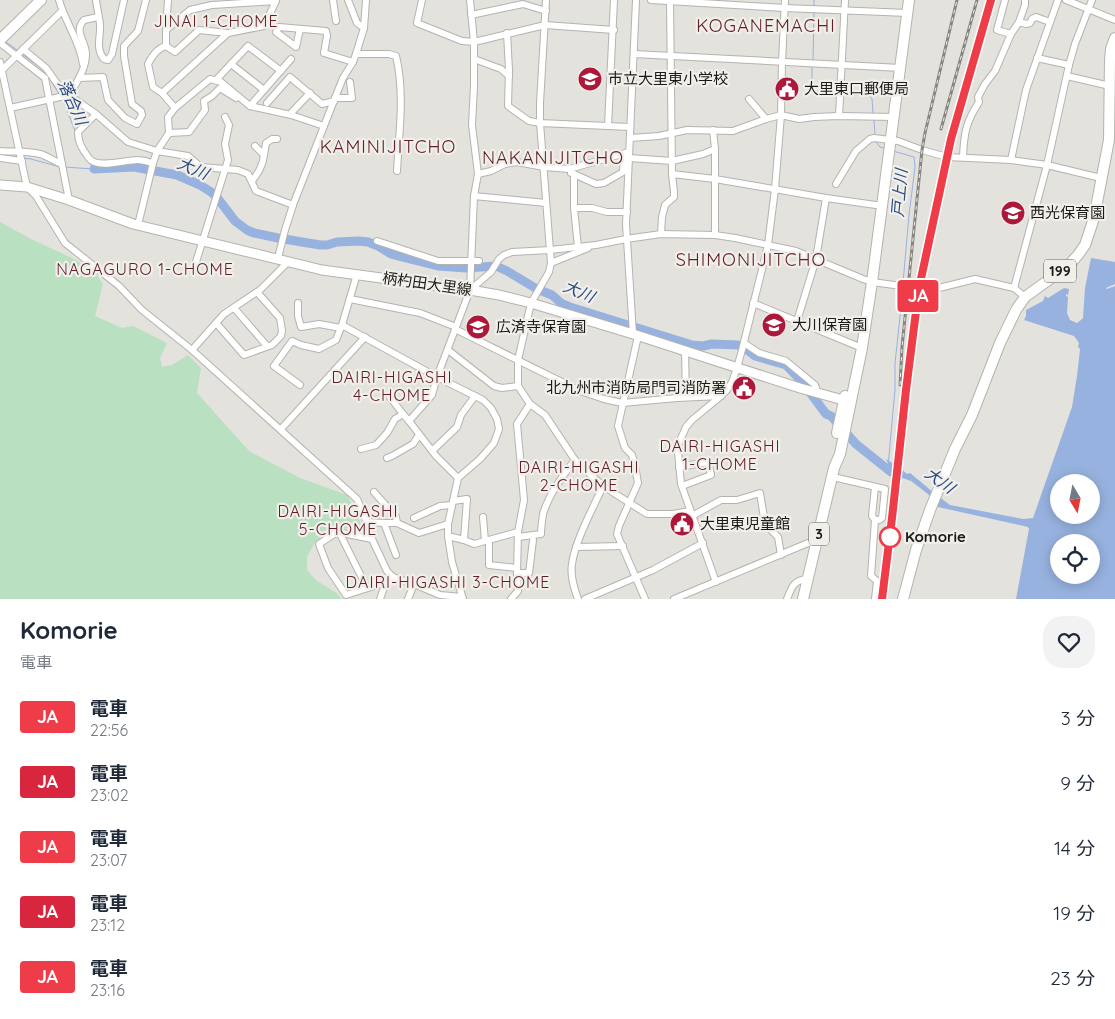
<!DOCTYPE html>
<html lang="ja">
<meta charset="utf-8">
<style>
:root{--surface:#fff;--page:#f2f2f3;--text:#1f2937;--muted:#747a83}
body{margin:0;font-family:Quicksand,"Noto Sans JP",sans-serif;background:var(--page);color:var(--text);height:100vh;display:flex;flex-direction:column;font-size:19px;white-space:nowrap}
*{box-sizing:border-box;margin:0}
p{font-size:16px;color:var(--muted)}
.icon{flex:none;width:28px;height:28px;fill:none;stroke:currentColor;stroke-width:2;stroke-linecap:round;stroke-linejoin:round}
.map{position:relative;height:599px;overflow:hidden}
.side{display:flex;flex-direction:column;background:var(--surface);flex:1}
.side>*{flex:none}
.badge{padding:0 10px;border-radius:4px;font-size:18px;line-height:32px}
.needle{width:32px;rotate:170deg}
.buttons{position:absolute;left:1050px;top:474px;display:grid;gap:10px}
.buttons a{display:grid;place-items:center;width:50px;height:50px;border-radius:50%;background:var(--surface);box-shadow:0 2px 12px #0003;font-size:25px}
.map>.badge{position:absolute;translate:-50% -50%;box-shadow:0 0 0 2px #fff}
.round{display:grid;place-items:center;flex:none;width:52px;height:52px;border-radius:20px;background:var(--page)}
.summary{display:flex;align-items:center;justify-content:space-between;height:85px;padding:0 20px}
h1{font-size:24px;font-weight:700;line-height:38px}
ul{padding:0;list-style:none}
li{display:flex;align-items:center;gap:15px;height:65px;padding:0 20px}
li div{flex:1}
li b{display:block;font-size:19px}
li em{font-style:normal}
li .badge{min-width:55px;font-weight:700;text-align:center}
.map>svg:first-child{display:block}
.green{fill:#b9e0c1}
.water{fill:#97b2df;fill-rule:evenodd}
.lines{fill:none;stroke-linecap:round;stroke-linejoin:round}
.stream{stroke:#97b2df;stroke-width:1}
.river{stroke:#97b2df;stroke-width:9}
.minor-casing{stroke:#b4b3ae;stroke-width:8}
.major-casing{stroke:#b4b3ae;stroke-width:11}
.highway-casing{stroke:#b4b3ae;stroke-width:12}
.minor{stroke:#fff;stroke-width:6}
.major{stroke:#fff;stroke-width:9}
.highway{stroke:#fff;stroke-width:10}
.rail-casing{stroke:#868582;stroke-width:3}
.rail{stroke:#f1efea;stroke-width:1;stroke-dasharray:4;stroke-linecap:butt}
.line-casing{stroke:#fff;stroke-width:11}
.line{stroke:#ee3d49;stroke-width:8}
.stop-dot{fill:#fff;stroke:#ee3d49;stroke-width:2.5}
.labels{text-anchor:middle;stroke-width:4.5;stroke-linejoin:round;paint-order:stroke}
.shield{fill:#f1efea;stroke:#5b5a57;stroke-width:1}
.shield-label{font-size:14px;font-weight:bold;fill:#1b1a18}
.poi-label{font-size:15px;fill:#1b1a18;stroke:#f1efea;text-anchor:start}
.street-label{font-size:15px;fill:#1b1a18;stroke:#f1efea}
.stop-label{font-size:15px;font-weight:bold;fill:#1b1a18;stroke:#f1efea;text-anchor:start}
.neighbourhood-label{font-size:16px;letter-spacing:1px;fill:#631e27;stroke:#f1efea}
.water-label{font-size:16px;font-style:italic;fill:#2a4b83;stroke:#f1efea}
.quarter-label{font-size:18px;letter-spacing:1px;fill:#631e27;stroke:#f1efea}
</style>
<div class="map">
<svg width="1115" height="599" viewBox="0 0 1115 599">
<rect width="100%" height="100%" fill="#e3e2dd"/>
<path class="green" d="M0,222L31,239L74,259L94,271L103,284L95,316L122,328L133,326L167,343L160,358L162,367L172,365L188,355L201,368L197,393L249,451L300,478L347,495L360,521L361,527L339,529L315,542L307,557V570L316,580L336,593L342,599H0Z"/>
<path class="water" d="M1091,258L1115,262V284L1106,288L1107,289L1115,286V599H1016L1029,529L1028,527L938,507L928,494L911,481L889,473L873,462L886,467H890L886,459L899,467L907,474L910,473L927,487L930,490L950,505L1023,519L1033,518L1072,407L1077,376L1080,349L1078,347L1079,343L1074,336L1024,320L1026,316V310L1043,301L1045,296L1048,298L1064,288L1069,289L1068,295L1066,294V296L1068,297L1067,313L1070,320L1077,323L1081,320L1083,318L1085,288ZM1059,482H1091V515H1059ZM1059,542H1091V575H1059Z"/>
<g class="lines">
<g class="stream">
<path d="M814,7V0"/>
<path d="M6,42L17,50"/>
<path d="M22,54L45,71"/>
<path d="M813,62L814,11"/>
<path d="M812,66V93L838,95"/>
<path d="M51,81L59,94"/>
<path d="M842,95H869L872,99L873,113"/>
<path d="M63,100L75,131"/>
<path d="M874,120L875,135"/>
<path d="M876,142L880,147L884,148"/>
<path d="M893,151L914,157L915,167L909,215L903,283"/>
<path d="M81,152L94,169"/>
<path d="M23,158L31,159L60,167"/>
<path d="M64,167L93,169"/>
<path d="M888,467L895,389V363L903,289"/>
</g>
<path class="river" d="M94,169L134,167L177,175L200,185L211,192L216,196L235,221L247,230L254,233L278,238L320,245H327L337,242L359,241L368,242L378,246L391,254L402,257L438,266L466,268L496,266L507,271L537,289L552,295L561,303L570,307L692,345L703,346L712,344L738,345L746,349L755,356L786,365L803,383L826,414L831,416L856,444L891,472H893"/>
<defs>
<g id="minor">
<path d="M59,0C65,22 80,41 83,64"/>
<path d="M96,0C97,8 99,16 100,24C101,37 95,48 104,59L108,60L112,54L124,0"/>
<path d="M168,0L166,30L190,10L212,5L276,1L264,26L228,33L162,93L175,108L210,79L221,82L250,106L291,115L324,126"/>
<path d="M333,0L336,21"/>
<path d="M348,0L357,23L364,28"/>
<path d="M422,0L417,23L462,41L474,42L545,25L614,30"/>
<path d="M546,0L540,103V123L551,263L549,272L531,303L518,360V386L530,404L545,415L575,460L603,486L647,514H673L690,511"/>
<path d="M651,0L785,8L908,13"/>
<path d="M1005,0L997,30L1011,34"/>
<path d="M1066,0L1115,20"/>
<path d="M471,15L523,4L546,11"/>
<path d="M1019,22L1026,24L1030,23L1032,19L1036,17L1050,22"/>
<path d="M300,29L296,47L276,32L279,27L326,31L327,36L324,53L353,62"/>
<path d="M166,30V46L175,52L199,30L228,33"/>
<path d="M507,33L509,70L508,106L529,121L540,123L630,127"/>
<path d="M0,43L45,78L69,200"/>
<path d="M23,49L46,68L66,96"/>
<path d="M356,54H389L396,56C405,93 399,133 397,171"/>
<path d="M634,54L901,68"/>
<path d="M1037,58L1069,65"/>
<path d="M474,59L501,69L509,76"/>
<path d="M0,62L27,187L36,196L65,243L119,286L142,310L192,350L357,499L364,515L372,539L387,571L393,577L414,584L440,595L462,597"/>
<path d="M231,64L264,90"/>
<path d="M1,71L62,11"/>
<path d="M1067,76L1110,86"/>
<path d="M79,78L103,77L108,100L125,118L137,124L142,115L141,111L132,104L124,56V46L138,31L146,0"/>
<path d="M216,80L248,46L281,71"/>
<path d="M162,93L153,87L148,64C152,56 157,48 166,46"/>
<path d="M69,95L96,114L128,142L157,151L188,156L201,167L238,170L248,174L256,191L293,205"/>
<path d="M335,98H352L350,82"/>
<path d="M749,99L766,119"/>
<path d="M267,103L290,77L322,104L334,101"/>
<path d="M249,105L250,106L291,59"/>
<path d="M10,108L69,95C77,82 86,69 86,54C86,41 73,32 84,20L98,17"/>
<path d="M175,108L168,117L169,133L189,132L205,110L204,101L212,96L220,88L236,98"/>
<path d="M292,112L310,93"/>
<path d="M96,114L78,132C78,138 80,145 84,151C87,155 89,160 94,162C106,167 125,160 138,160C143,160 148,162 153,163"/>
<path d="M839,116L845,0"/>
<path d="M608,126L614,0"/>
<path d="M713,130L715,149V235"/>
<path d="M630,138L659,136L687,130L733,131L766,119L781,115L799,119L814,117L839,116L894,117"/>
<path d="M0,151C13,152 27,151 40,154C48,156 55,162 62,164"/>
<path d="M264,155L266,143L272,139H277"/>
<path d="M963,157C964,133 966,122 979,102L978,97L985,84L995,71L1011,34L1019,22L1025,5V0"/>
<path d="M0,158L22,161"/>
<path d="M629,158L672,161L703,154L715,149"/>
<path d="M1011,160L1026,90L1058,0"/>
<path d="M571,173L574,174V208"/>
<path d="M478,174L491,171L505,164L517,162L544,167L569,169L629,152"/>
<path d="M574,174L596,184L604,183L623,172L624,154"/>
<path d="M672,174L715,179L826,198L883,206"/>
<path d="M252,181C258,173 263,166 264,155L255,146"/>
<path d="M836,184L856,151L870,139L874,138L898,141L922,150L947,157L1011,160L1047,165L1101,178"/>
<path d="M474,196L546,203"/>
<path d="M138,225L153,163L157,151L169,133"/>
<path d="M661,234L662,217L665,205L674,197V192L672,174L670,0"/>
<path d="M377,241L438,261H479"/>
<path d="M578,247L574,208H592L607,212H627"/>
<path d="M278,258L285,230L293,205L335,98L343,78L353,62L356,54L364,28L366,0"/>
<path d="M551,263L588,248"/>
<path d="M195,265L228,160L225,144L229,125L225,117"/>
<path d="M357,274L342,325L437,377L483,400L491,408L497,419L499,429L494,443L480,459L458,478L448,524V536L452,562L463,599"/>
<path d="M1014,288L1047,165L1069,65L1075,44L1092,0"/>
<path d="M470,290L491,272L499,259L504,255L512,252L550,250L596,245L626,239L661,234L715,235L735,238L796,251L863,279L872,282L931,290L975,279L1014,288L1025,297"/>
<path d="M350,299L420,313L456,327"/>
<path d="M298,303V316L301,327L319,324L341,328"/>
<path d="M753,303L862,348"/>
<path d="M235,309L267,346"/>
<path d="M797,321L816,259L826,198"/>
<path d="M216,323L244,355L272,345L281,336L282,331L280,318L257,292"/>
<path d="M455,329L580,391L604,399L622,403L677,398L721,396"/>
<path d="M633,334L626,224L636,0"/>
<path d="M638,336L618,426L625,448L632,455L635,466L638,483L619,526L617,534L645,599"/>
<path d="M744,343L759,353L786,361L815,385L816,388V393"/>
<path d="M192,350L224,314L260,290L288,262"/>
<path d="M448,350L494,386L502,388L518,386"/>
<path d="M685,351L686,397"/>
<path d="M300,385L274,366L292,341L301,345L319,349L336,340L342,325"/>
<path d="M389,396L403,414"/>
<path d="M281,429L365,337"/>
<path d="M361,449L376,445L387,433L395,419L403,414L409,421"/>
<path d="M432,451L457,427L461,415L475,396"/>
<path d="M387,458L392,456L413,444L419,435"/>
<path d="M679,467L708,462L711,475L682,486"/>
<path d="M833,477L885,489L882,518L879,520H875"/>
<path d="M458,478L436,456L409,421L432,395L437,377L470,290L474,196L478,174L472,125L474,86V42L470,0"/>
<path d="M875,487L872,516L875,520L871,576L877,581L875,599"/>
<path d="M374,492L396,517L397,523"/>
<path d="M453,501L467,499L464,540"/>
<path d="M692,516L721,500H737L760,493L765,524L778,537L781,555"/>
<path d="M483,517L485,541"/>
<path d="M414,518L440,506L452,505"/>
<path d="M366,522L384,523L396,555"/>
<path d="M384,523H397L419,533L448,524"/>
<path d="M340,534L367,588"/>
<path d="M448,536L464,540L474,544L518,532"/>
<path d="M518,537L541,534C541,528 542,521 543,514C549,494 562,476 575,460"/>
<path d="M372,539L342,533L334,534L319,544L328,568L346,595L390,581L393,577"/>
<path d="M489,540V565L517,568"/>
<path d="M576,547L623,546"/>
<path d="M517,573H529L533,540"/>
<path d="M716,582L681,484L678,452V445L686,427L692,420L721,396L727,390L732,382L737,368L742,350L768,245L775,189L781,115L782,62L785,0"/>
<path d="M380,599L386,582"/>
<path d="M408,599L414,584"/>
<path d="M511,599L518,591L517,573L518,532L524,500L517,424L530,404"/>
<path d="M578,599C574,588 570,576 572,564C575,541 593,508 603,486"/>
<path d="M585,599L653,570L703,543"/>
<path d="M674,599L808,543H817"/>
<path d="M787,599C792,587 793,580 808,579"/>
</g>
<path id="major" d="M0,185L27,187L69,200L133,224L322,270L470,290L499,295L531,303L633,334L800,388L850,402"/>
<g id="highway">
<path d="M0,40L41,0"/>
<path d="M837,433L845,396"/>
<path d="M803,599L834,468L840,454L862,348L872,282L909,0"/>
<path d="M903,599L916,550L930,510L955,449L972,415L1000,343L1016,310L1025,297L1068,266L1078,255L1085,245L1094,218L1109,140L1110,60L1111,49L1115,38"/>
</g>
</defs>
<use href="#minor" class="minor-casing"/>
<use href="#major" class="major-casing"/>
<use href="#highway" class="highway-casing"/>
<use href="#minor" class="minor"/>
<use href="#major" class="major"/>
<use href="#highway" class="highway"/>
<defs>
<g id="rail">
<path d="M941,129L977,0"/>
<path d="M900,385L902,347L922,150L925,133L957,0"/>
<path d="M882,599L893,518L906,390L919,288L951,139L991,0"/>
</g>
</defs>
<use href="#rail" class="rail-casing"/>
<use href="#rail" class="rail"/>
</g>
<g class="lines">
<defs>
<path id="line" d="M882,599L892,518L906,390L919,288L951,139L991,0"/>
</defs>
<use href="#line" class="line-casing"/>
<use href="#line" class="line"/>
</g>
<defs>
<symbol id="school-disc" viewBox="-11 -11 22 22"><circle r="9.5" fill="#ad183a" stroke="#f1efea"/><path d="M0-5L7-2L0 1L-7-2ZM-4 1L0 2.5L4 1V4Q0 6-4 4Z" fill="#fff"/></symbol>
<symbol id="civic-disc" viewBox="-11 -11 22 22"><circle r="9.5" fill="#ad183a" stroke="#f1efea"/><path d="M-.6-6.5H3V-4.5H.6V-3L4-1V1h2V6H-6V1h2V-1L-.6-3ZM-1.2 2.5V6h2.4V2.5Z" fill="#fff"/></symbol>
</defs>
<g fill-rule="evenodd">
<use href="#school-disc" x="576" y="65" width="28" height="28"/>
<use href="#civic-disc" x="773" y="75" width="28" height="28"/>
<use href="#school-disc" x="999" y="199" width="28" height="28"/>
<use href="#school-disc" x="760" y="311" width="28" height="28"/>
<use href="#school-disc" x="464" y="313" width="28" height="28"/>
<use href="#civic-disc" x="730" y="374" width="28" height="28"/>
<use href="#civic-disc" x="668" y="510" width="28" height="28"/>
</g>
<circle class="stop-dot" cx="890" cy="537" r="10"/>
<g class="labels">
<g class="shield">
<rect x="1044" y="259.5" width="32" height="23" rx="4"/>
<rect x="809" y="522.5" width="20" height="23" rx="4"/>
</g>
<g class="shield-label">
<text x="1060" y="276">199</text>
<text x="819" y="539">3</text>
</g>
<g class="poi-label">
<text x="608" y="84">市立大里東小学校</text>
<text x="804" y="94">大里東口郵便局</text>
<text x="1030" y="218">西光保育園</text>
<text x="792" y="330">大川保育園</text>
<text x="496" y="332">広済寺保育園</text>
<text x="726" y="393" text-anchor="end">北九州市消防局門司消防署</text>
<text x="700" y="529">大里東児童館</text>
</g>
<g class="street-label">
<text transform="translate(427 284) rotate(8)" y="5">柄杓田大里線</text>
</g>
<g class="stop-label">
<text x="905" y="542">Komorie</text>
</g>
<g class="neighbourhood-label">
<text x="216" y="27">JINAI 1-CHOME</text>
<text x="145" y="275">NAGAGURO 1-CHOME</text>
<text x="392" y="383">DAIRI-HIGASHI<tspan x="392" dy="18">4-CHOME</tspan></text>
<text x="720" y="452">DAIRI-HIGASHI<tspan x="720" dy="18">1-CHOME</tspan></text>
<text x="579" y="473">DAIRI-HIGASHI<tspan x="579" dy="18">2-CHOME</tspan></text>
<text x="338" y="517">DAIRI-HIGASHI<tspan x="338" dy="18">5-CHOME</tspan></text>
<text x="448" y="588">DAIRI-HIGASHI 3-CHOME</text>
</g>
<g class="water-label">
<text transform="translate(73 102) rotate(66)" y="6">落合川</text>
<text transform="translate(193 168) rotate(23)" y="6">大川</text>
<text transform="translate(899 193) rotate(-85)" y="6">戸上川</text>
<text transform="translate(579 291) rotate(23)" y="6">大川</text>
<text transform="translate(940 480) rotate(35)" y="6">大川</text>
</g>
<g class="quarter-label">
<text x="766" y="32">KOGANEMACHI</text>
<text x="388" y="153">KAMINIJITCHO</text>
<text x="553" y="164">NAKANIJITCHO</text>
<text x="751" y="266">SHIMONIJITCHO</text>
</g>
</g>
</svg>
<div class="buttons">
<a><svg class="needle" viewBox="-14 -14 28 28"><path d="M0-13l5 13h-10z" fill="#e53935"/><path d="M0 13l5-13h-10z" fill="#747a83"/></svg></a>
<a><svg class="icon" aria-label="locate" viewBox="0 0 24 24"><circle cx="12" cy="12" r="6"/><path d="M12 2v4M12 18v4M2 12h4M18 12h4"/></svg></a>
</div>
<b class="badge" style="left:918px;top:296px;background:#ee3d49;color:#fff">JA</b>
</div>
<section class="side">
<div class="summary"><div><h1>Komorie</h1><p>電車</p></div><a class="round"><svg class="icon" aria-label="heart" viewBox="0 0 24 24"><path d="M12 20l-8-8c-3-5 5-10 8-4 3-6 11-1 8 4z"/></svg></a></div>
<ul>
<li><span class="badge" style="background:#ee3d49;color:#fff">JA</span><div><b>電車</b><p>22:56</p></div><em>3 分</em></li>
<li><span class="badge" style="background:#d7263d;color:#fff">JA</span><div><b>電車</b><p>23:02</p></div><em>9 分</em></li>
<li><span class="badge" style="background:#ee3d49;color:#fff">JA</span><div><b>電車</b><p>23:07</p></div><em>14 分</em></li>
<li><span class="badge" style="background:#d7263d;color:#fff">JA</span><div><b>電車</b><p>23:12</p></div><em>19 分</em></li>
<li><span class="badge" style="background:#ee3d49;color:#fff">JA</span><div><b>電車</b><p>23:16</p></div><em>23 分</em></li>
</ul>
</section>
